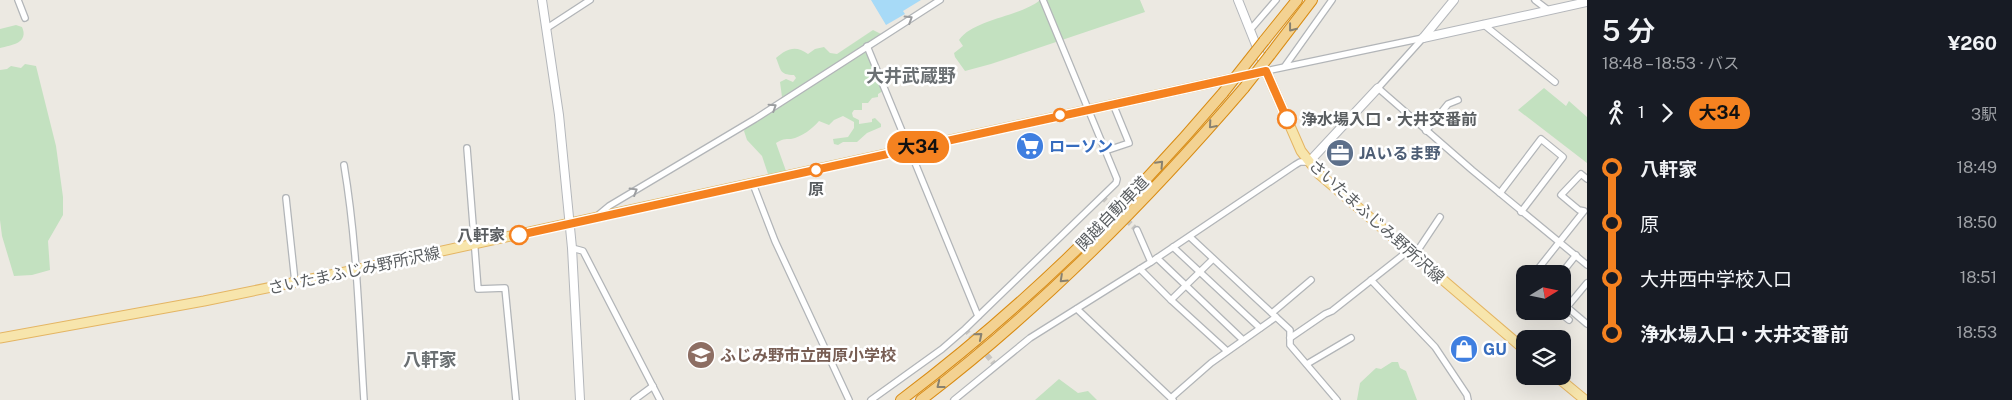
<!DOCTYPE html>
<html lang="ja">
<meta charset="utf-8">
<style>
:root{--surface:#171b24;--page:#20242c;--text:#f1f3f6;--muted:#9ea1a6}
body{margin:0;font-family:"Public Sans","Noto Sans JP",sans-serif;background:var(--page);color:var(--text);height:100vh;display:flex;flex-direction:column;font-size:19px;white-space:nowrap}
*{box-sizing:border-box;margin:0}
p{font-size:16px;color:var(--muted)}
.icon{flex:none;width:28px;height:28px;fill:none;stroke:currentColor;stroke-width:2;stroke-linecap:round;stroke-linejoin:round}
.map{position:relative;flex:1;overflow:hidden}
.drawer{display:flex;flex-direction:column;background:var(--surface);width:425px}
.drawer>*{flex:none}
.badge{padding:0 10px;border-radius:16px;font-size:18px;line-height:32px}
.needle{width:32px;rotate:80deg}
.buttons{position:absolute;left:1516px;top:265px;display:grid;gap:10px}
.buttons a{display:grid;place-items:center;width:55px;height:55px;border-radius:10px;background:var(--surface);box-shadow:0 5px 20px #0002;font-size:25px}
.map>.badge{position:absolute;translate:-50% -50%;box-shadow:0 0 0 2px #fff}
.legs{display:flex;align-items:center;gap:8px;height:55px;padding:0 15px;font-size:16px}
.legs p{margin-inline-start:auto}
.head{display:flex;align-items:center;justify-content:space-between;height:85px;padding:0 15px}
h1{font-size:28px;font-weight:600;line-height:38px}
ul{padding:0 15px;list-style:none}
li{display:flex;align-items:center;gap:18px;height:55px;font-size:19px}
li i{display:grid;place-items:center;width:8px;height:100%;margin:0 6px;background:currentColor}
li i::after{content:'';width:12px;height:12px;margin:-6px;border:4px solid;border-radius:50%;background:var(--surface)}
li p{margin-inline-start:auto}
li:first-child i{background:linear-gradient(#0000 50%,currentColor 0)}
li:last-child i{background:linear-gradient(currentColor 50%,#0000 0)}
main{display:flex;flex:1;min-height:0}
.map>svg:first-child{display:block}
.green{fill:#c3e1c0}
.water{fill:#a7daf7}
.lines{fill:none;stroke-linecap:round;stroke-linejoin:round}
.street-tunnel{stroke:#c8c6c2;stroke-width:5.5;stroke-dasharray:5.5 3;stroke-linecap:butt}
.street-casing{stroke:#b2b5b8;stroke-width:8}
.secondary-casing{stroke:#b4b7bb;stroke-width:10}
.primary-casing{stroke:#e4b563;stroke-width:11}
.highway-casing{stroke:#d98c14;stroke-width:12}
.street{stroke:#fff;stroke-width:5.5}
.secondary{stroke:#fff;stroke-width:8}
.primary{stroke:#f7e5ac;stroke-width:9}
.highway{stroke:#f3d292;stroke-width:10}
.highway-bridge-casing{stroke:#d98c14;stroke-width:12;stroke-linecap:butt}
.highway-bridge{stroke:#f3d292;stroke-width:10}
.oneway{stroke:#9c9ea0}
.oneway2{stroke:#888170}
.line-1-casing{stroke:#fff;stroke-width:11}
.line-1{stroke:#f58220;stroke-width:8}
.stop-1-dot{fill:#fff;stroke:#f58220;stroke-width:2.5}
.labels{text-anchor:middle;stroke-width:5;stroke-linejoin:round;paint-order:stroke}
.stop-label{font-size:16px;font-weight:bold;fill:#5a5e61;stroke:#fff;text-anchor:start}
.shop-label{font-size:16px;font-weight:bold;fill:#366cbe;stroke:#fff;text-anchor:start}
.service-label{font-size:16px;font-weight:bold;fill:#4e5e75;stroke:#fff;text-anchor:start}
.street-label{font-size:16px;fill:#5a5e61;stroke:#fff}
.education-label{font-size:16px;font-weight:bold;fill:#785e54;stroke:#fff;text-anchor:start}
.neighbourhood-label{font-size:18px;font-weight:bold;fill:#6b7073;stroke:#fff}
</style>
<main>
<div class="map">
<svg width="1587" height="400" viewBox="0 0 1587 400">
<rect width="100%" height="100%" fill="#ece9e2"/>
<g class="green">
<path d="M1040,0H1140L1145,12L991,64L965,71L955,57L954,53L963,46L959,40C974,19 1020,17 1040,0Z"/>
<path d="M16,25L22,27C29,43 12,45 0,48V29Z"/>
<path d="M873,30L881,34L882,40L873,46L868,53L874,75L883,91L878,94V97L872,98L868,103H862V110H854L852,113L853,117L859,120V124L872,122V119L875,118L881,124V127L867,133L857,142H843L838,145L834,144L833,139L848,137L854,128V122L843,116L834,120L829,125L819,121C813,128 802,137 791,139C785,139 782,139 776,143L786,171L781,176L769,177L762,156L747,140L744,131L746,127L782,97L780,82L786,79L793,82L796,78L794,75C779,75 781,69 776,58C787,48 796,45 808,54L815,49L824,47L830,53L837,54Z"/>
<path d="M25,64L36,66L56,146L63,197V215L48,241L50,270L32,275L14,276L2,236L0,220V70L7,69L11,66L21,68Z"/>
<path d="M1544,88L1566,106L1569,101L1587,117V163L1518,110Z"/>
<path d="M1392,362H1398L1400,368L1406,371L1417,400H1357L1360,383L1376,368L1381,369Z"/>
<path d="M1059,379L1078,393L1088,391L1097,400H1035Z"/>
</g>
<path class="water" d="M871,0H921L903,11L905,14L886,25Z"/>
<g class="lines">
<g class="street-tunnel">
<path d="M1102,197L1137,230"/>
<path d="M965,329L996,366"/>
</g>
<defs>
<g id="street">
<path d="M18,0L25,18"/>
<path d="M1535,0L1548,10"/>
<path d="M1483,24L1555,82"/>
<path d="M547,28L590,0"/>
<path d="M1250,30L1276,0"/>
<path d="M1423,38L1378,88L1472,170L1587,265"/>
<path d="M867,46L978,316"/>
<path d="M1285,66L1332,0"/>
<path d="M1266,71L1423,38"/>
<path d="M1426,131L1448,104L1458,100"/>
<path d="M467,148L478,289L505,288L516,400"/>
<path d="M1105,151L1129,143L1113,104"/>
<path d="M344,165C357,242 359,322 364,400"/>
<path d="M753,184L775,241L849,400"/>
<path d="M1500,193L1541,139L1563,157L1521,212"/>
<path d="M286,198L295,282"/>
<path d="M597,216L609,206L755,119L940,0"/>
<path d="M1137,230L1151,262"/>
<path d="M1190,237L1290,330V345L1337,400"/>
<path d="M1173,247L1260,328"/>
<path d="M572,248L583,251L660,400"/>
<path d="M1414,256L1440,217"/>
<path d="M1157,258L1243,340"/>
<path d="M1140,269L1171,300L1227,351"/>
<path d="M1534,274L1584,211L1579,210L1561,195L1581,174L1587,179"/>
<path d="M1561,274L1576,255"/>
<path d="M1371,280L1435,347L1467,395L1468,400"/>
<path d="M1587,283L1567,307L1587,324"/>
<path d="M1171,300L1213,259"/>
<path d="M1077,309L1173,400"/>
<path d="M1558,311L1569,320"/>
<path d="M1272,313L1311,280"/>
<path d="M1290,338L1325,314L1332,311L1408,251"/>
<path d="M1307,364L1351,338"/>
<path d="M1171,398L1211,363L1276,317"/>
<path d="M634,400L653,386"/>
<path d="M871,400L942,349L965,329L1116,183L1117,179L1043,0"/>
<path d="M954,400L1030,338L1151,262L1295,165L1300,162H1309"/>
</g>
<g id="secondary">
<path d="M542,0L559,115L572,248L580,400"/>
<path d="M1238,0L1264,65"/>
<path d="M1423,38L1587,2"/>
<path d="M1423,38L1454,0"/>
<path d="M1309,162L1378,88"/>
</g>
<g id="primary">
<path d="M0,338L204,301L355,270L1266,71L1301,151L1319,174L1525,350"/>
<path d="M1556,376L1585,400"/>
</g>
<g id="highway">
<path d="M1264,41L1297,0"/>
<path d="M1270,55L1312,0"/>
<path d="M901,400C1019,311 1127,206 1223,93"/>
<path d="M921,400C1041,309 1146,202 1244,88"/>
</g>
</defs>
<use href="#street" class="street-casing"/>
<use href="#secondary" class="secondary-casing"/>
<use href="#primary" class="primary-casing"/>
<use href="#highway" class="highway-casing"/>
<use href="#street" class="street"/>
<use href="#secondary" class="secondary"/>
<use href="#primary" class="primary"/>
<use href="#highway" class="highway"/>
<defs>
<g id="highway-bridge">
<path d="M1244,88L1270,55"/>
<path d="M1223,93L1264,41"/>
</g>
</defs>
<use href="#highway-bridge" class="highway-bridge-casing"/>
<use href="#highway-bridge" class="highway-bridge"/>
</g>
<defs><path id="oneway-chevron" d="M-2-3.5L2.5 0L-2 3.5" fill="none" stroke-width="1.6" stroke-linecap="round" stroke-linejoin="round" transform="scale(1.25)"/></defs>
<g class="oneway">
<use href="#oneway-chevron" transform="translate(909 19) rotate(-32)"/>
<use href="#oneway-chevron" transform="translate(773 107) rotate(-33)"/>
<use href="#oneway-chevron" transform="translate(634 191) rotate(-31)"/>
</g>
<g class="oneway2">
<use href="#oneway-chevron" transform="translate(1292 28) rotate(128)"/>
<use href="#oneway-chevron" transform="translate(1212 125) rotate(131)"/>
<use href="#oneway-chevron" transform="translate(1160 164) rotate(-47)"/>
<use href="#oneway-chevron" transform="translate(1063 279) rotate(137)"/>
<use href="#oneway-chevron" transform="translate(979 336) rotate(-40)"/>
<use href="#oneway-chevron" transform="translate(940 385) rotate(142)"/>
</g>
<g class="lines">
<defs>
<path id="line-1" d="M519,235L1266,71L1287,119"/>
</defs>
<use href="#line-1" class="line-1-casing"/>
<use href="#line-1" class="line-1"/>
</g>
<defs>
<symbol id="supermarket-disc" viewBox="-11 -11 22 22"><circle r="9.5" fill="#3f7fe0" stroke="#fff"/><path d="M-6-5.5h2.5l.6 2H6L4.5 2H-2.5L-4.4-4H-6ZM-1.5 3.2a1.3 1.3 0 1 0 .1 0ZM3 3.2a1.3 1.3 0 1 0 .1 0Z" fill="#fff"/></symbol>
<symbol id="office-disc" viewBox="-11 -11 22 22"><circle r="9.5" fill="#5c6f8a" stroke="#fff"/><path d="M-6-3h4V-5.5h4V-3h4V5H-6ZM-1-4.5V-3h2v-1.5ZM-6 0V1H6V0Z" fill="#fff"/></symbol>
<symbol id="shop-disc" viewBox="-11 -11 22 22"><circle r="9.5" fill="#3f7fe0" stroke="#fff"/><path d="M-5-2.5h2.3a2.7 3.5 0 0 1 5.4 0H5L5.5 6h-11ZM-1.5-2.5h3a1.5 2.3 0 0 0-3 0Z" fill="#fff"/></symbol>
<symbol id="school-disc" viewBox="-11 -11 22 22"><circle r="9.5" fill="#8d6e63" stroke="#fff"/><path d="M0-5L7-2L0 1L-7-2ZM-4 1L0 2.5L4 1V4Q0 6-4 4Z" fill="#fff"/></symbol>
</defs>
<g fill-rule="evenodd">
<use href="#supermarket-disc" x="1014" y="130" width="32" height="32"/>
<use href="#office-disc" x="1324" y="137" width="32" height="32"/>
<use href="#shop-disc" x="1448" y="333" width="32" height="32"/>
<use href="#school-disc" x="685" y="339" width="32" height="32"/>
</g>
<g class="stop-1-dot">
<circle cx="1060" cy="115" r="6"/>
<circle cx="1287" cy="119" r="9"/>
<circle cx="816" cy="170" r="6"/>
<circle cx="519" cy="235" r="9"/>
</g>
<g class="labels">
<g class="stop-label">
<text x="1301" y="125">浄水場入口・大井交番前</text>
<text x="816" y="195" text-anchor="middle">原</text>
<text x="505" y="241" text-anchor="end">八軒家</text>
</g>
<g class="shop-label">
<text x="1049" y="152">ローソン</text>
<text x="1483" y="355">GU</text>
</g>
<g class="service-label">
<text x="1359" y="159">JAいるま野</text>
</g>
<g class="street-label">
<text transform="translate(1112 213) rotate(-46)" y="6">関越自動車道</text>
<text transform="translate(1377 221) rotate(42)" y="6">さいたまふじみ野所沢線</text>
<text transform="translate(354 270) rotate(-12)" y="6">さいたまふじみ野所沢線</text>
</g>
<g class="education-label">
<text x="720" y="361">ふじみ野市立西原小学校</text>
</g>
<g class="neighbourhood-label">
<text x="911" y="82">大井武蔵野</text>
<text x="430" y="366">八軒家</text>
</g>
</g>
</svg>
<div class="buttons">
<a><svg class="needle" viewBox="-14 -14 28 28"><path d="M0-13l5 13h-10z" fill="#e53935"/><path d="M0 13l5-13h-10z" fill="#9ea1a6"/></svg></a>
<a><svg class="icon" aria-label="layers" viewBox="0 0 24 24"><path d="M12 4l9 5-9 5-9-5zM3 14l9 5 9-5"/></svg></a>
</div>
<b class="badge" style="left:918px;top:147px;background:#f58220;color:#111">大34</b>
</div>
<section class="drawer">
<div class="head"><div><h1>5 分</h1><p>18:48 – 18:53 · バス</p></div><b>¥260</b></div>
<div class="legs"><svg class="icon" aria-label="walk" viewBox="0 0 24 24"><circle cx="13" cy="4" r="2"/><path d="M13 8l-2 6 4 7M11 14l-3 7M7 12l3-4h3l4 4"/></svg>1<svg class="icon" aria-label="forward" viewBox="0 0 24 24"><path d="M9 5l7 7-7 7"/></svg><b class="badge" style="background:#f58220;color:#111">大34</b><p>3駅</p></div>
<ul>
<li><i style="color:#f58220"></i><b>八軒家</b><p>18:49</p></li>
<li><i style="color:#f58220"></i><span>原</span><p>18:50</p></li>
<li><i style="color:#f58220"></i><span>大井西中学校入口</span><p>18:51</p></li>
<li><i style="color:#f58220"></i><b>浄水場入口・大井交番前</b><p>18:53</p></li>
</ul>
</section>
</main>
